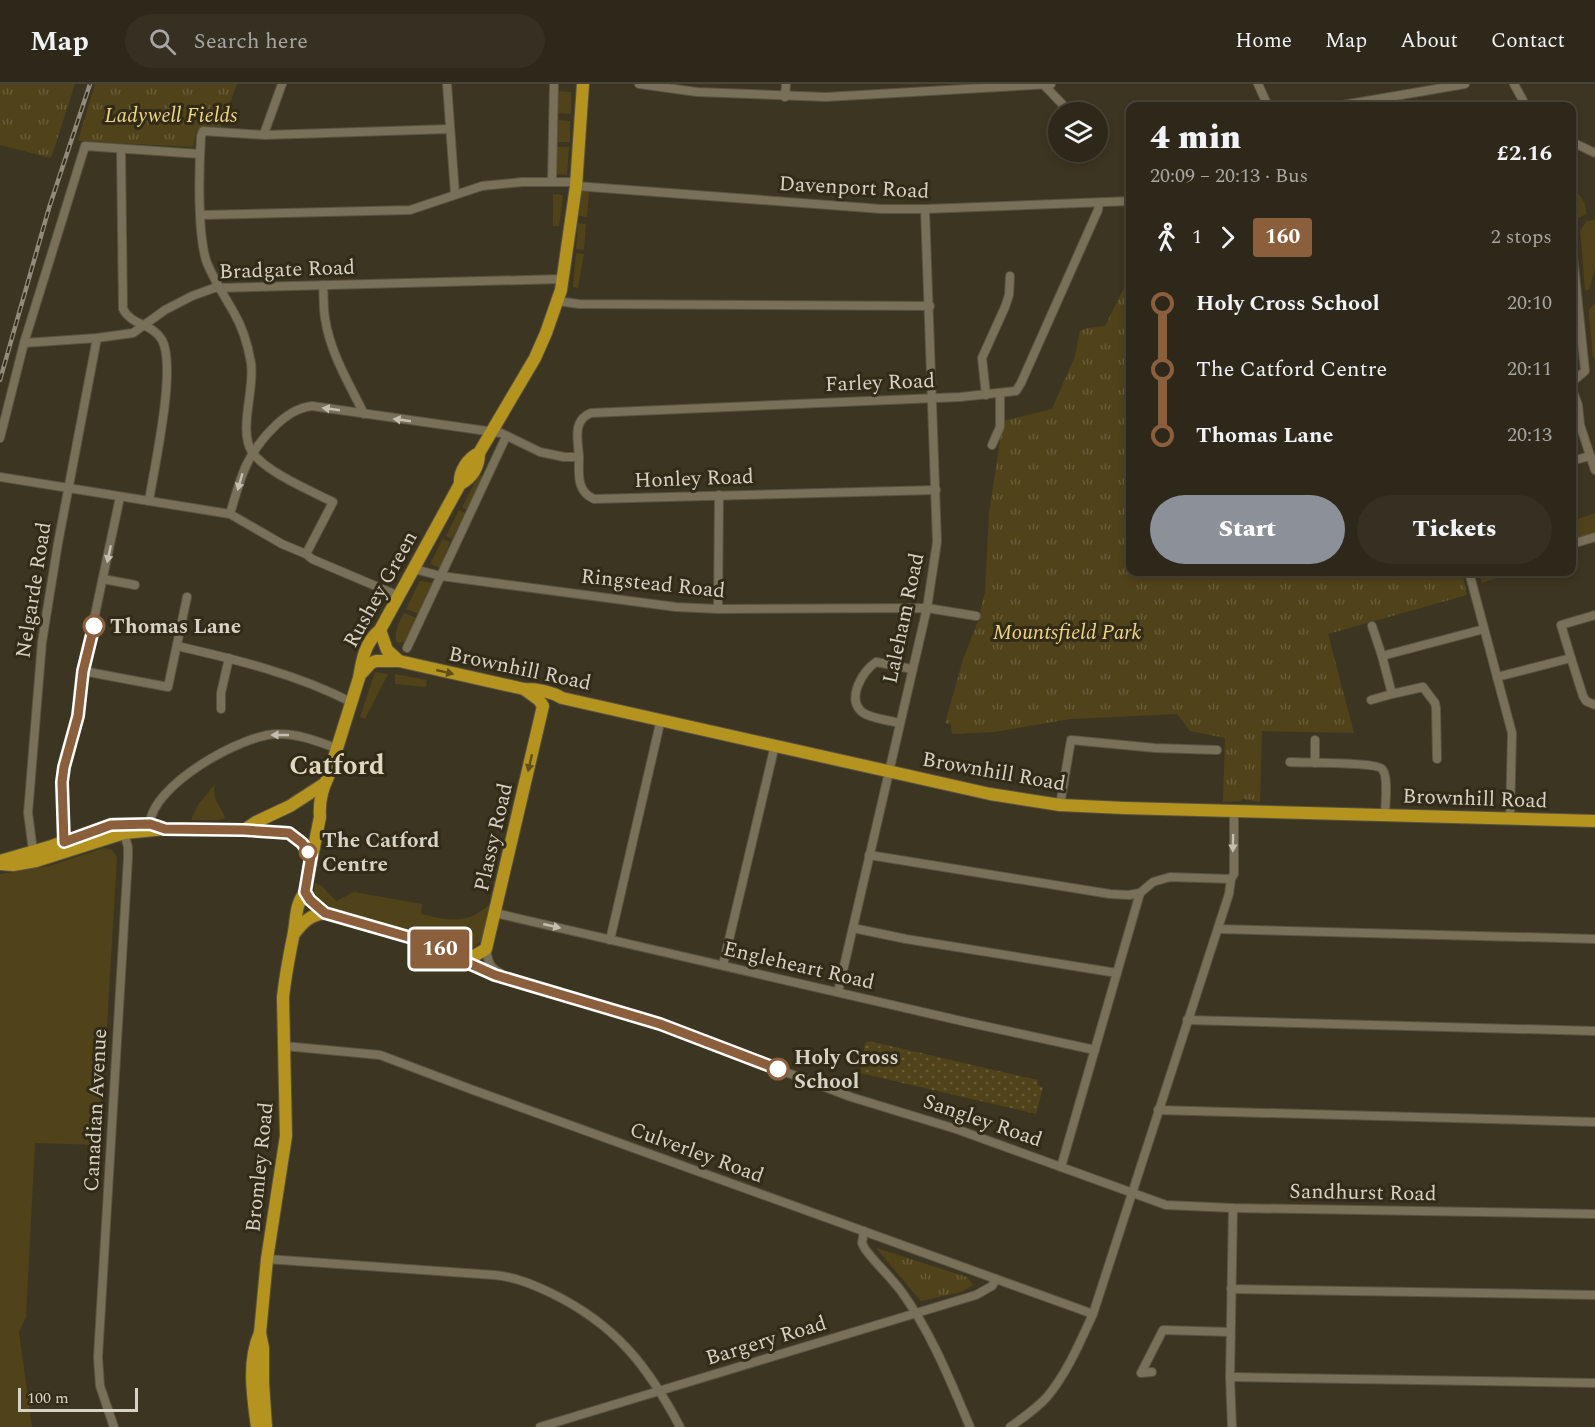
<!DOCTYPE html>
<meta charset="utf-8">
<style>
:root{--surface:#2d2819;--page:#353022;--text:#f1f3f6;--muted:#a7a6a2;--line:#484438;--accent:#8c9099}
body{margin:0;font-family:Spectral,serif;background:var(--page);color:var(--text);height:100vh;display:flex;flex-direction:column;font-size:22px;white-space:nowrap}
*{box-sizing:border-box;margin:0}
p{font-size:20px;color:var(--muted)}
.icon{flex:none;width:33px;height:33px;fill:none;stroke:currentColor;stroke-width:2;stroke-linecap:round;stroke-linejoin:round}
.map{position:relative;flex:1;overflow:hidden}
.drawer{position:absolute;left:1126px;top:18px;width:450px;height:474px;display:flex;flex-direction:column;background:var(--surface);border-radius:12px;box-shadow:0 3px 9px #0003,0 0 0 2px var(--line)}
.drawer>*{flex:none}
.badge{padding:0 12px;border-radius:4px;font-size:21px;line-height:39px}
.fabs{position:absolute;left:1048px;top:18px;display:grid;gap:12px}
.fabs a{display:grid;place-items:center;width:60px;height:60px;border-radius:50%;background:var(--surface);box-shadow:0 3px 9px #0003,0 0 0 2px var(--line);font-size:30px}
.scale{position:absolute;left:18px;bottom:15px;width:120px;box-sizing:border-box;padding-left:6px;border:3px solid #d6d2c5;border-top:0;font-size:16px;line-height:21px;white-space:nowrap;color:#d6d2c5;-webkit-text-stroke:4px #322b17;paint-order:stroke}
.map>.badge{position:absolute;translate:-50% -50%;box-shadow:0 0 0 3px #fff}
.legs{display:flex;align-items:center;gap:9px;height:66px;padding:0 24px;font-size:20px}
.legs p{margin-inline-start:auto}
.headline{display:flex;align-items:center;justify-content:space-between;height:102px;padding:0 24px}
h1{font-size:33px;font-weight:800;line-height:45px}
.cta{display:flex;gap:12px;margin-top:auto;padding:12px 24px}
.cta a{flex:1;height:69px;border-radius:36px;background:var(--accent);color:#fff;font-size:24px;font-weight:800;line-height:69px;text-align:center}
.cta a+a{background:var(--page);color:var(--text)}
ul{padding:0 24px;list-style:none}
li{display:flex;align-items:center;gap:21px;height:66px;font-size:22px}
li i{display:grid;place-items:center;width:9px;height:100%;margin:0 8px;background:currentColor}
li i::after{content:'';width:15px;height:15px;margin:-8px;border:4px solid;border-radius:50%;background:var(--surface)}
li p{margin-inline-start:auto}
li:first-child i{background:linear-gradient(#0000 50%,currentColor 0)}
li:last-child i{background:linear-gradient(currentColor 50%,#0000 0)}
header{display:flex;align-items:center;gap:36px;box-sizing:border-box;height:84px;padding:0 30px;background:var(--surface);border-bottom:2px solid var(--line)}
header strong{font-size:28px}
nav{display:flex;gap:33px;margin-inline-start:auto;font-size:21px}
.search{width:420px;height:54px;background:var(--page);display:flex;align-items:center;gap:15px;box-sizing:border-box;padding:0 21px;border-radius:33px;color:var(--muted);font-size:22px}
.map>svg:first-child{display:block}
.grass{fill:#50431a}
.park{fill:url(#park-tufts)}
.garden{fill:url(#garden-dots)}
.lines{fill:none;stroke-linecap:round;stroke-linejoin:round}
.minor-casing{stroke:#595341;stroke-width:10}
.highway-casing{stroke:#595341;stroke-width:14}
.minor{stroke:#787059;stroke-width:8}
.highway{stroke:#b4931f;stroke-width:12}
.rail-casing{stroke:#908b7b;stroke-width:4.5}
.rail{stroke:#322b17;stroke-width:2;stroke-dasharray:7;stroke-linecap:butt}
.oneway{fill:#c3beaf}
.oneway2{fill:#604f1a}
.line-1-casing{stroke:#fff;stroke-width:14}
.line-1{stroke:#8b5e3c;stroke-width:9}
.stop-1-dot{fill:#fff;stroke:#8b5e3c;stroke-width:3}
.labels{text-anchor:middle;stroke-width:6;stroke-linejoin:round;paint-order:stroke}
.park-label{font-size:21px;font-style:italic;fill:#f0d585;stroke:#322b17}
.street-label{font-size:21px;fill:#d6d2c5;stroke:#322b17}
.stop-label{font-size:21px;font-weight:bold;fill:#d6d2c5;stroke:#322b17;text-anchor:start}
.district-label{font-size:27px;font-weight:bold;fill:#e1d8bf;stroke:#322b17}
</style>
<header>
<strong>Map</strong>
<div class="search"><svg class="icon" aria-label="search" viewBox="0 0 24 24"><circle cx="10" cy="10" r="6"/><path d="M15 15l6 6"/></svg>Search here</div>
<nav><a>Home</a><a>Map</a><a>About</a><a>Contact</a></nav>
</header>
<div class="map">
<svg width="1595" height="1343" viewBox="0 0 1595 1343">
<defs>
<pattern id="park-tufts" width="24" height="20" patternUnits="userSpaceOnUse" patternTransform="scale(1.5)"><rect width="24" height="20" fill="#50431a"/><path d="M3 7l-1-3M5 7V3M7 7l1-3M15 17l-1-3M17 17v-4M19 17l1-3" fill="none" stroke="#685d3a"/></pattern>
<pattern id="garden-dots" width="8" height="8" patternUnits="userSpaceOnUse" patternTransform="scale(1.5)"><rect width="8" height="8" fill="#50431a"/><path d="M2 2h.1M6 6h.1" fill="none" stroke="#685d3a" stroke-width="1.8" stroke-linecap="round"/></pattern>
</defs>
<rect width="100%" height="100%" fill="#3c3521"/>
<g class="grass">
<path d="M557,7L571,8V30L557,29Z"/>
<path d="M556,36L570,37V58H556Z"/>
<path d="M556,63H569L567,91L556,90Z"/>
<path d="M1572,105C1582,112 1586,118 1586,130L1573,137Z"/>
<path d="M582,108H589L587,133L579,132Z"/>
<path d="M553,110L563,111L559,142H553Z"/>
<path d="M1595,136V184L1589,206H1585L1580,146L1587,137Z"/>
<path d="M578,139L586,140L584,166L576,165Z"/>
<path d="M576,169L584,170L578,204L573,203Z"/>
<path d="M1595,219V274H1593L1589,231V226Z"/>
<path d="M479,391L485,393L467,426L462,423Z"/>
<path d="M459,426L465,429L452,455L446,452Z"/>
<path d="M1595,429V452L1572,459V437Z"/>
<path d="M443,455L450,458L440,484L430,480Z"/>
<path d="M1479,488H1514L1482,499Z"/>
<path d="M420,497L433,499L419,530L406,525Z"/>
<path d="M404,529L417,534L405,558L397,559C393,548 399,539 404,529Z"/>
<path d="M375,588L388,590L365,635L360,633Z"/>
<path d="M395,590L427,596L426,603L395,600Z"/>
<path d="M215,700C211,713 220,721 225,733L224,735L218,736H191L198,721Z"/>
<path d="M104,764L112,766L117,773L100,1061L35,1059L26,1233L19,1248L32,1343H0V790L49,782Z"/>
<path d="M315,799L322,802L336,817L354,808L422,820L421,830C450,837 468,841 491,819L481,857L474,863L461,867L455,866L434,853L319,820L313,810Z"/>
</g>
<g class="park">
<path d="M0,0H75L51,74L0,61Z"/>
<path d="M95,0H237L221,43L204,42L196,49L193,63L78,57Z"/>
<path d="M1131,190V488H1462L1467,511L1328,550L1354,649L1262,647L1260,718L1242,715L1241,717L1223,718L1225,654L1190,647L1177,630L1070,635L994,648L952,650L951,640L945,639L963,575L977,540L985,508L989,429L1003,337L1052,325L1075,272L1080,247L1087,244L1105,242Z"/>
<path d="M876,1164L967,1193L973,1201L961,1208L921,1217Z"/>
</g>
<path class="garden" d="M869,957L1038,996L1037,1001L1043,1003L1036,1030L860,989L865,959Z"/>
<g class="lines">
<defs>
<g id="minor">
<path d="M447,0L455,110"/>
<path d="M639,0L697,8L826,13L1051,0"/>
<path d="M1258,0L1268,22"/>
<path d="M1514,0L1526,22"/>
<path d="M1044,1L1065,23L1073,28"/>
<path d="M785,13L786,0"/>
<path d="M1337,22L1465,0"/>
<path d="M1098,49L1100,50"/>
<path d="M265,51V47L282,0"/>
<path d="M1572,58L1595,69"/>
<path d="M121,65L123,225C132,242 152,239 162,256C177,283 154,384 149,417"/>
<path d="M552,98L554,0"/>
<path d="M576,102L882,125H925L1131,117"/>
<path d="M202,131L410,126L482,102L522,98H576"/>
<path d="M1572,162L1585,287L1572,298"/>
<path d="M323,201C324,212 323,223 325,234C330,269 349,299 364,330"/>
<path d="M557,217L579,220L930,222"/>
<path d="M24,259L97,254L133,249L165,226L192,212L214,204L563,195"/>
<path d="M1572,305L1578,321L1580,341L1595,386"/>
<path d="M986,311L982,274L1005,223L1009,211L1010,192"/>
<path d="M0,354L24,259L85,62L200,70"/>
<path d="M992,361L1000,343V310"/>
<path d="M579,373C578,356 572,336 591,329L960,313L1016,307L1021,299L1098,126L1099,119"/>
<path d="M1579,375L1590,372"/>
<path d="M0,393L230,430L282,460L306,470L312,475L399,512"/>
<path d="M230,430C241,392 246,370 276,341C287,331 297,324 312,322L501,349L540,368L564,373H579C579,390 576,407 594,415L936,406"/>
<path d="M1572,460L1595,453"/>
<path d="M306,470L333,418C311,407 266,388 252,368C238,346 255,306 251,279C248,261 242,242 233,227C224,211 214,196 207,179C197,151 199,83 201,52L203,47L265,51L450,45"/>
<path d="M414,485L441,492L676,523L718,525L927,524L976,532"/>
<path d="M1469,488L1512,649L1510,734"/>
<path d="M103,495L135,501"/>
<path d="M718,525L719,411"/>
<path d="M1372,542L1382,572"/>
<path d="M177,562C238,576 296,590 351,618"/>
<path d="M407,564L504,357"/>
<path d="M1571,574L1561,541L1595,531"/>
<path d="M83,587L168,603L187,513"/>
<path d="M1497,593L1571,574L1583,612L1586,617L1595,621"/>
<path d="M1371,616L1392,610"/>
<path d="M221,625V609L229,574"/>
<path d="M899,639C889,636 871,635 862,628C846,614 863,587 876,578L912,585"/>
<path d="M1437,675L1436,624L1435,619L1423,603L1392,610L1382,572L1484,545"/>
<path d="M1290,678C1304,679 1376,678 1382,685C1389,692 1385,721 1385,731"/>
<path d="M1315,679V656"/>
<path d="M1060,721L1071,656L1155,664L1217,666"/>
<path d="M150,740C151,702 243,649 279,650C299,650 317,657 336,664"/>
<path d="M65,760L62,719L64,683L78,632L83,587L120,413"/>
<path d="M33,767L28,729L42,558L58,459L97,254"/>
<path d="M869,771L1110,810L1129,811L1140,809L1153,798L1170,793L1231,795"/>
<path d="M495,829L966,938L1095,966"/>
<path d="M853,844L906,855L1117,889"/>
<path d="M1218,845L1595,855"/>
<path d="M610,856L661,635"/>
<path d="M486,865C488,877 489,883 500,889"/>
<path d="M462,875L495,891L660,940L851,1013L956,1045L1166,1121L1233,1124L1595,1130"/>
<path d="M723,881L775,661"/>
<path d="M838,908L927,524L937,458L925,125"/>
<path d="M1187,936L1595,947"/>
<path d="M284,962L380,971L473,1006L1093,1230"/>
<path d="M1158,1026L1595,1038"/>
<path d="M1061,1083L1140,809"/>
<path d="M864,1147L862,1159L865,1165C876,1180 890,1192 901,1207C931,1248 950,1296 970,1343"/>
<path d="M267,1175L494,1191C515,1193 532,1200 551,1209C615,1240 648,1282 680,1343"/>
<path d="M1231,1205L1595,1211"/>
<path d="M1152,1288L1141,1289L1163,1246L1230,1248"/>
<path d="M1230,1293L1595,1299"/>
<path d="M114,1343L100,1302L98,1273L128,774V763L124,749L120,748"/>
<path d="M540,1343L976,1211L992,1202L996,1195"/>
<path d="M1010,1343C1023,1334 1036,1325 1047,1313C1067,1289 1080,1258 1093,1230L1229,810L1231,795L1234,790V727"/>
<path d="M1232,1343L1230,1293L1233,1124"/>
</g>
<g id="highway">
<path d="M460,400C472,394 479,383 479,369L535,274L546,249L561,206L576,102L583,0"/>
<path d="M380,546L387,566L399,577"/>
<path d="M360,591L371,579L376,577H399L524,605C538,605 550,607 562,614L990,710L1060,721L1124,724L1595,737"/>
<path d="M244,746L256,738L290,722L324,700"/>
<path d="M0,777L52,762L112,740H144"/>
<path d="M0,780L13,781L36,777L124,749L165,745L244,746L289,749L302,759L311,772"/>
<path d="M305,808L310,816L325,829L413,854L461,875H469L486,865L543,622L539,616L524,605"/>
<path d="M294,850C303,838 310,831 325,829"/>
<path d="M257,1343C253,1313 247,1277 260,1249"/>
<path d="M266,1343L263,1299V1264L260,1249L267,1175L286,1052L283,914C285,893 289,873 293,853C297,836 294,823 305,808L320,733C319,720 322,705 328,693L359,594C362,576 365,558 380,546L460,400C459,387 468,374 479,369"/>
</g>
</defs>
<use href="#minor" class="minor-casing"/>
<use href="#highway" class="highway-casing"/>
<use href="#minor" class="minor"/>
<use href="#highway" class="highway"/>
<defs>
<path id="rail" d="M0,296L49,124L90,0"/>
</defs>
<use href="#rail" class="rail-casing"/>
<use href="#rail" class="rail"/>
</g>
<defs><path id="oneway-solid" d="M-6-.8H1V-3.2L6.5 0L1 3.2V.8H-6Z" transform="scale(1.5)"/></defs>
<g class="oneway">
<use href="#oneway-solid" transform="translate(331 325) rotate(-172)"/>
<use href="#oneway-solid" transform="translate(402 336) rotate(-172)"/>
<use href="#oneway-solid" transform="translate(240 398) rotate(106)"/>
<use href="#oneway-solid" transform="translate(109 470) rotate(102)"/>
<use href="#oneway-solid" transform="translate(280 651) rotate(-180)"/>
<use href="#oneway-solid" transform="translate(1233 759) rotate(91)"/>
<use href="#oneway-solid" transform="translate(552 842) rotate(13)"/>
</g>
<g class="oneway2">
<use href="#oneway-solid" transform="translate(445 588) rotate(13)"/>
<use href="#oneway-solid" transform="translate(530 679) rotate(103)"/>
</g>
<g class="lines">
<defs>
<path id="line-1" d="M94,542L83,587L78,632L64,683L62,698L64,758L111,741L150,740L165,745L244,746L289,749L302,759L311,772L305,808L310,816L325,829L412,854L495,891L660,940L778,985"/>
</defs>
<use href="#line-1" class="line-1-casing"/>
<use href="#line-1" class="line-1"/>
</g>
<g class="stop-1-dot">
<circle cx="94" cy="542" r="10"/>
<circle cx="308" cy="768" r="8"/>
<circle cx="778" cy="985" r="10"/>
</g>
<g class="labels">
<g class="park-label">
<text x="171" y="38">Ladywell Fields</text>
<text x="1067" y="555">Mountsfield Park</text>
</g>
<g class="street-label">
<text transform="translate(854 103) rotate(3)" y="7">Davenport Road</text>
<text transform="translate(287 185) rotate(-2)" y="7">Bradgate Road</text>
<text transform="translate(880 298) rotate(-2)" y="7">Farley Road</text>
<text transform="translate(694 394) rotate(-2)" y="7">Honley Road</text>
<text transform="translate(653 499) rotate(6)" y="7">Ringstead Road</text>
<text transform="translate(380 505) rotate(-61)" y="7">Rushey Green</text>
<text transform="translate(33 506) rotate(-81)" y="7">Nelgarde Road</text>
<text transform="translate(903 534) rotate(-78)" y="7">Laleham Road</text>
<text transform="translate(520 584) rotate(12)" y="7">Brownhill Road</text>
<text transform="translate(994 687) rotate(10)" y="7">Brownhill Road</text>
<text transform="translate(1475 714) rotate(2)" y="7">Brownhill Road</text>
<text transform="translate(493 753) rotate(-77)" y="7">Plassy Road</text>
<text transform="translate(799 881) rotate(13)" y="7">Engleheart Road</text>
<text transform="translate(95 1026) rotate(-87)" y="7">Canadian Avenue</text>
<text transform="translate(983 1036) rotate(19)" y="7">Sangley Road</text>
<text transform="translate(697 1068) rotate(20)" y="7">Culverley Road</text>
<text transform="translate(259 1083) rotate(-84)" y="7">Bromley Road</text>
<text transform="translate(1363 1108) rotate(1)" y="7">Sandhurst Road</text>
<text transform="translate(766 1256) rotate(-17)" y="7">Bargery Road</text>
</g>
<g class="stop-label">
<text x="110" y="549">Thomas Lane</text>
<text x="322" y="763">The Catford<tspan x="322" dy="24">Centre</tspan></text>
<text x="794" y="980">Holy Cross<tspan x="794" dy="24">School</tspan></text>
</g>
<g class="district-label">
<text x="337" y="690">Catford</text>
</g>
</g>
</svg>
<div class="fabs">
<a><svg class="icon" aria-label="layers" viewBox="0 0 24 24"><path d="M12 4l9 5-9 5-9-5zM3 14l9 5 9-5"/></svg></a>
</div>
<div class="scale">100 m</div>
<b class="badge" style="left:440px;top:865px;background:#8b5e3c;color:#fff">160</b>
<section class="drawer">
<div class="headline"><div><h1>4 min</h1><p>20:09 – 20:13 · Bus</p></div><b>£2.16</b></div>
<div class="legs"><svg class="icon" aria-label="walk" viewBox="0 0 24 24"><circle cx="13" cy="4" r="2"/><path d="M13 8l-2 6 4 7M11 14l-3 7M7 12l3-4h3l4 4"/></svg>1<svg class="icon" aria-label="forward" viewBox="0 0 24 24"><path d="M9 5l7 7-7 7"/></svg><b class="badge" style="background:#8b5e3c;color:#fff">160</b><p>2 stops</p></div>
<ul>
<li><i style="color:#8b5e3c"></i><b>Holy Cross School</b><p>20:10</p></li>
<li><i style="color:#8b5e3c"></i><span>The Catford Centre</span><p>20:11</p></li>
<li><i style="color:#8b5e3c"></i><b>Thomas Lane</b><p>20:13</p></li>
</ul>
<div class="cta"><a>Start</a><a>Tickets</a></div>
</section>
</div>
